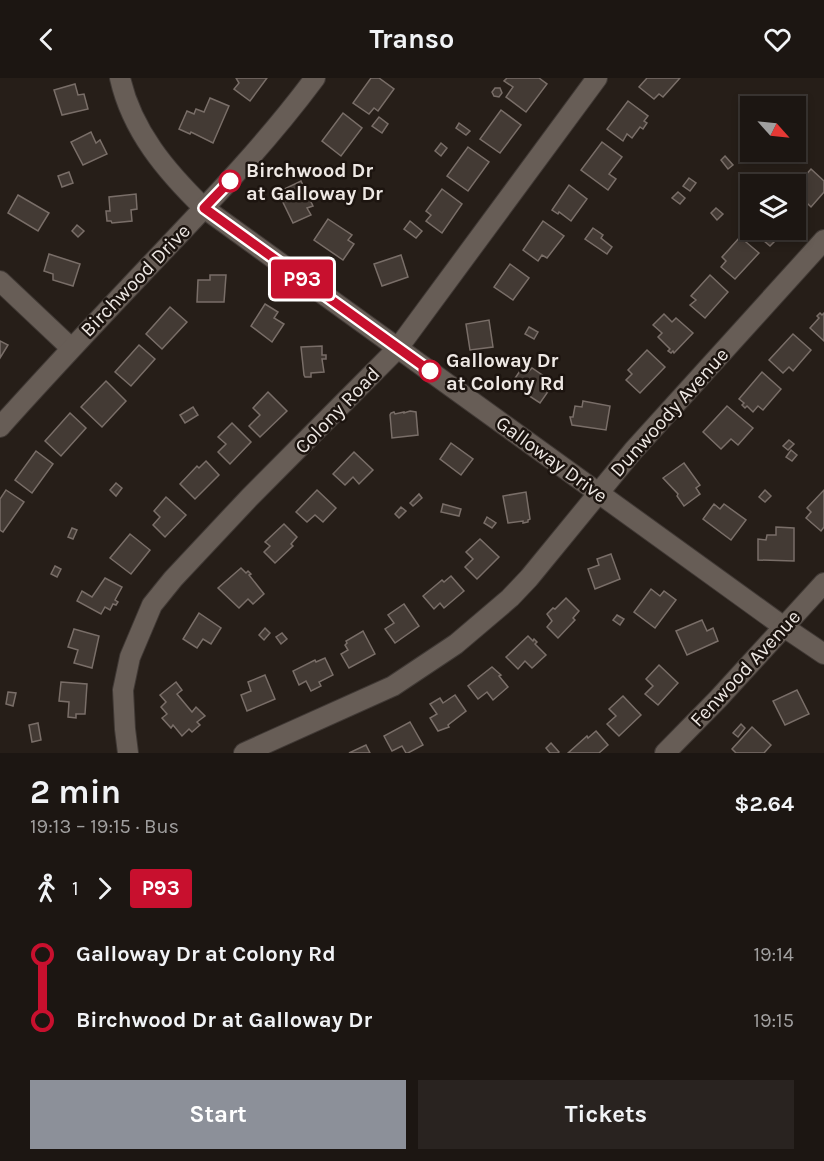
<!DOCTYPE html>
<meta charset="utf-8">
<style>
:root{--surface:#1c1612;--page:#292320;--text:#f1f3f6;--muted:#a09f9f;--line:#3a3532;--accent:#8c9099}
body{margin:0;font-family:Karla,sans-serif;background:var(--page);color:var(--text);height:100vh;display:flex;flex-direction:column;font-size:22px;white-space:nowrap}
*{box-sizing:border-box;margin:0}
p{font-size:20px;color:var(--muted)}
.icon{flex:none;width:33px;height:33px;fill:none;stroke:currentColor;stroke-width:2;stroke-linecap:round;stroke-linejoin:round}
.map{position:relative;height:675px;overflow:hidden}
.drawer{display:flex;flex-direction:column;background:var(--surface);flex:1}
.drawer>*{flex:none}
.badge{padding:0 12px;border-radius:4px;font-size:21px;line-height:39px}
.needle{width:39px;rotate:117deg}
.tools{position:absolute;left:740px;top:18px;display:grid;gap:12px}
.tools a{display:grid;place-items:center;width:66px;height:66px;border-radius:0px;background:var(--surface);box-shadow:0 3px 9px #0003,0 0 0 2px var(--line);font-size:30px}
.map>.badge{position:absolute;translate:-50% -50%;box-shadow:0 0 0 3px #fff}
.legs{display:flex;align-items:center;gap:9px;height:66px;padding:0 30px;font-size:20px}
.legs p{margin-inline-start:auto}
.headline{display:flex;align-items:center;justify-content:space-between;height:102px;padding:0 30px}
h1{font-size:33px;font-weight:700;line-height:45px}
.cta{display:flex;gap:12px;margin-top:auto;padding:12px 30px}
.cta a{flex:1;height:69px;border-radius:0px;background:var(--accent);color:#fff;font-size:24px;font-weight:700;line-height:69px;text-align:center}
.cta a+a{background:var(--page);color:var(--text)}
ul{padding:0 30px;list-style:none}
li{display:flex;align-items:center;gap:21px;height:66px;font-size:22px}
li i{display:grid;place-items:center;width:9px;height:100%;margin:0 8px;background:currentColor}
li i::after{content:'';width:15px;height:15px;margin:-8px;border:4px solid;border-radius:50%;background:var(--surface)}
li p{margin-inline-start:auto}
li:first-child i{background:linear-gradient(#0000 50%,currentColor 0)}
li:last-child i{background:linear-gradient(currentColor 50%,#0000 0)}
header{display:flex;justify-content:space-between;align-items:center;height:78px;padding:0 30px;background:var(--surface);font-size:27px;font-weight:700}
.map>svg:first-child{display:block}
.building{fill:#433a34;stroke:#796e68;stroke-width:1.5}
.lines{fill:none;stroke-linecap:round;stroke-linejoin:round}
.minor-casing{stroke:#403935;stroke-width:22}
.minor{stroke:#675d56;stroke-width:20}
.line-1-casing{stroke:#fff;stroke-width:14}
.line-1{stroke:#c8102e;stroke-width:9}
.stop-1-dot{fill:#fff;stroke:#c8102e;stroke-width:3}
.labels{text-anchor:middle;stroke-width:5;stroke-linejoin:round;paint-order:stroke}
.stop-label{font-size:20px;font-weight:bold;fill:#eee8e4;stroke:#1c140f;text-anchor:start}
.street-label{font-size:20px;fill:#eee8e4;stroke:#1c140f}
</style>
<header><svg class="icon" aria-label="back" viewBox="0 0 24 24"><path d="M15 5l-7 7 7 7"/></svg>Transo<svg class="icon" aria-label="heart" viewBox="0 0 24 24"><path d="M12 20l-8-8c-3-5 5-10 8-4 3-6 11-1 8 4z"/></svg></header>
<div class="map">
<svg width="824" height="675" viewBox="0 0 824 675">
<rect width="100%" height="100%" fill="#261e18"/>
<g class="building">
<path d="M236,0H267L250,23L234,11L239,5Z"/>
<path d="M371,0H379L394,11L378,33L374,30L369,36L353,25Z"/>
<path d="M507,0H539L547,6L526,34L506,19L513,9L504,3Z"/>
<path d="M647,0H680L663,19L659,16L654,21L639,9Z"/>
<path d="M75,6L78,17L84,16L88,31L62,37L54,12Z"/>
<path d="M495,10H500L502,15L499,19L494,18L492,14Z"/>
<path d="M210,20L229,28L213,65L191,54L190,56L179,51L187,33L194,36L196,31L204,34Z"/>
<path d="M628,23L648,38L644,43L647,45L643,51L640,49L632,60L627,56L623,63L607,51Z"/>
<path d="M501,32L521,47L500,75L480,61Z"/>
<path d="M343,35L362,50L341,78L322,63Z"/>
<path d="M379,39L388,46L382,55L372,48Z"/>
<path d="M459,45L470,53L466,57L456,50Z"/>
<path d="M91,54L96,65L100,62L107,76L83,87L71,64Z"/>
<path d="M602,64L622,79L609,96L616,101L608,112L581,92Z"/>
<path d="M441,65L447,70L441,78L435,73Z"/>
<path d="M468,69L489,84L468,113L447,98Z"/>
<path d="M725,78L733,87L728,91L721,82Z"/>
<path d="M811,91L824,103V114L811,129L806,124L802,129L796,124L801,119L795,114V109Z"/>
<path d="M69,94L73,105L62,109L58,98Z"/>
<path d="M689,100L696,105L690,113L683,108Z"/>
<path d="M301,103L313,128L307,130L311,137L293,145L278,114Z"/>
<path d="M569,107L587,121L571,143L559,134L558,136L552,132Z"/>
<path d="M442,111L462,126L442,155L426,143L431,137L426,133Z"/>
<path d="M678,114L685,120L680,126L672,120Z"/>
<path d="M136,116L137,131L131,132L132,143L112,145L111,143H107L106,133H110L109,119Z"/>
<path d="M18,117L49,135L38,153L8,135Z"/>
<path d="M716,130L723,136L717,142L711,135Z"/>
<path d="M328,141L352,157L348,162L354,166L343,182L314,162Z"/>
<path d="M410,143L422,153L416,160L404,151Z"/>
<path d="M543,143L564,158L547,180L542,177L538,183L523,172Z"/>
<path d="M77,147L84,153L78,159L72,153Z"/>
<path d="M593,150L603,157L601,160L612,169L607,176L585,161Z"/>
<path d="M760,152H786L770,168L756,156Z"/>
<path d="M740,159L759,175L735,201L721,189L726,183L722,179Z"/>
<path d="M49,176L80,186L73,208L53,202V196L44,193Z"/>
<path d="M401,177L408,199L382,208L374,186Z"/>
<path d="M510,186L529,200L513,222L494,209Z"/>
<path d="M210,197H226L224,224H197L198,202H210Z"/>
<path d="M710,197L728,214L705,240L690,227L696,222L691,218Z"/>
<path d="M265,226L278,234L274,240L284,246L272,264L251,248Z"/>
<path d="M170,229L187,244L162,271L146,256Z"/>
<path d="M820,235L822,237L824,235V263L810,250L819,240L817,238Z"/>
<path d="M664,236L672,244L676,240L693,255L674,275L673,273L671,275L668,273L670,271L658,259L662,255L653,247Z"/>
<path d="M489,242L493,269L470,272L466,246Z"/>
<path d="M529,249L538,254L534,261L525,256Z"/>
<path d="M793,256L811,272L793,293L789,289L783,295L769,282Z"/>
<path d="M0,263L8,267L0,280Z"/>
<path d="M139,267L155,281L131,308L115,294Z"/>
<path d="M322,268V277H326V281H322L324,294L311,295V299H305L304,297L301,269Z"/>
<path d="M647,272L665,289L640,315L626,302L632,296L628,292Z"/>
<path d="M522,290L528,294L532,290L554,305L540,325L511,306Z"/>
<path d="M762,294L781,311L763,332L758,328L753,334L747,328L745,330L742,327L744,325L739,321Z"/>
<path d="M106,303L126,323L102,349L81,329Z"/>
<path d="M268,314L287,333L260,359L249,348L260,337L253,330Z"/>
<path d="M583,323L610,328L606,352L572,347L570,339H573L575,328L582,329Z"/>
<path d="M727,328L753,350L738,367L731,361L721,371L703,354Z"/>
<path d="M193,329L198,337L185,345L180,337Z"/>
<path d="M410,333L416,334L418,357L392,360L390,337L391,335L394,334L395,336L404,334V335Z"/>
<path d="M70,335L86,350L61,378L45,363Z"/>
<path d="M232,345L251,364L230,386L218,374L226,366L218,359Z"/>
<path d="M789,362L794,366L788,372L783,368Z"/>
<path d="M451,365L473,381L461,397L440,381Z"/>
<path d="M791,372L797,377L792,383L786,379Z"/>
<path d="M36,373L53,386L32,415L15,402Z"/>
<path d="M354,374L373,392L359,406L353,399L345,407L333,396Z"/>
<path d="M206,383L219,397L195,421L180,406L197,388L199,390Z"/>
<path d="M684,385L700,407L696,410L700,416L684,428L677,418L678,416L663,400Z"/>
<path d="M116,405L122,410L116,418L110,412Z"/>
<path d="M6,412L24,424L3,454L0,452V421Z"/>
<path d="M317,412L336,430L323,444L315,437L307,444L296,434Z"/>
<path d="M765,412L771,418L765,424L759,419Z"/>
<path d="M824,412V449L821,453L806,440L811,434L807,430Z"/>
<path d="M526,414L530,441L528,442V444L523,445V443L508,445L503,418Z"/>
<path d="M419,416L422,420L413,428L410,425Z"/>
<path d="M166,419L186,437L165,459L153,447L160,439L154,433Z"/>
<path d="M443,426L461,431L459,438L441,434Z"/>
<path d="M714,426L720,431L724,426L746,442L731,462L703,441Z"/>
<path d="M401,429L406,433L399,440L395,436Z"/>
<path d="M487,439L496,445L492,450L484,445Z"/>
<path d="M284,446L297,459L291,466L293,468L275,485L264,474L270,468L265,464Z"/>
<path d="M776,449L794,450V483L758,482V461L766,462L767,457H776Z"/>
<path d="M72,450L77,452L73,461L68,459Z"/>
<path d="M130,456L150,472L131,496L110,480Z"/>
<path d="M480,461L499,479L477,501L465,489L473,481L466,474Z"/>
<path d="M611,476L620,501L595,511L588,491L599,487L597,481Z"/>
<path d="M55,488L61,491L57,499L51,496Z"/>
<path d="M241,490L246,495L248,493L251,496L249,497L264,516L253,526L248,521L239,530L218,510Z"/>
<path d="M451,498L464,513L444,530L440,525L434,531L423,518L442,502L444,504Z"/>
<path d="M105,500L122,509L115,522L118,524L116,527L113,526L110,532L105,529L101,536L77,523L82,513L92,519Z"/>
<path d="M651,511L660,518L664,513L676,522L655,550L634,534Z"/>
<path d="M566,520L579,533L573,540L575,542L558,560L547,549L552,543L547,536L553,530L555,531Z"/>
<path d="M404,526L419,548L395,565L385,551L394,545L388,537Z"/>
<path d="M199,535L221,550L211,566L203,561L197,570L183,561Z"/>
<path d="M617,537L624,541L620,547L613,542Z"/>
<path d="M702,542L707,553L713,550L718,563L687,577L676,553Z"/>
<path d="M265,550L270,555L264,562L259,557Z"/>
<path d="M74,551L99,558L92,590L74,585L78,572L68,569Z"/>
<path d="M363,553L375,576L349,590L341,576L348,572L345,567L347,565L346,563Z"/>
<path d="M282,555L287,561L281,566L276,559Z"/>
<path d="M528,558L533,563L534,561L537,564L535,566L546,577L532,590L525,583L518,591L506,579Z"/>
<path d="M325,580L333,597L319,604L321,608L311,613L306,603L299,607L293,593L315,582L316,584Z"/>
<path d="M659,587L678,605L658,627L645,616L653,608L646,601Z"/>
<path d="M492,589L501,597L499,598L508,609L493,622L487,614L478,621L468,608Z"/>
<path d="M265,597L275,621L247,633L241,617L251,613L248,604Z"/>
<path d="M61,604L87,606L85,636H76V640L68,639L69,624L59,623Z"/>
<path d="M176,604L182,612L177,616L192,634L196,629L205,638L197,644L200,647L192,654L189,651L182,658L173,647L171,650L162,640L167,636L161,629L166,624L160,617Z"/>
<path d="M797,612L809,636L785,647L773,623Z"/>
<path d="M8,614L16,615L13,628L6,626Z"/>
<path d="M455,617L466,633L448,647L449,649L438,653L430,640L437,636L430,626L440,620L443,625Z"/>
<path d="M623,618L641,637L619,658L607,646L616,638L609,631Z"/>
<path d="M410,644L423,667L408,675H406L402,668L392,673L384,658Z"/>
<path d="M38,645L41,662L32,664L29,647Z"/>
<path d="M741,646L745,650L738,659L733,655Z"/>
<path d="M752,649L771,667L764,675H736L732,671Z"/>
<path d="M596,653L608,667L599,675H568L587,658L588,660Z"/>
<path d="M551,665L559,674L558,675H550L546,670Z"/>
<path d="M366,667L370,675H349Z"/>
</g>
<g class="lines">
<defs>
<g id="minor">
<path d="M120,0C132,53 166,93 204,130L784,549L824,576"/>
<path d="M0,203L71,270"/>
<path d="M0,349C50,293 101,239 152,185C209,125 266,66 315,0"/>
<path d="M128,675L125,651L123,612L130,579L152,527L173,501L249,420L398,270L597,0"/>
<path d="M244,675L393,608L456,566L510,520L529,500L633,373L824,162"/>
<path d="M665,675L718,621L824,505"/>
</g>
</defs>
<use href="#minor" class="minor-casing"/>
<use href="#minor" class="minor"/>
</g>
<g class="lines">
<defs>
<path id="line-1" d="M230,103L204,130L430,293"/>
</defs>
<use href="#line-1" class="line-1-casing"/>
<use href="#line-1" class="line-1"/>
</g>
<g class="stop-1-dot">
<circle cx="230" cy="103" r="10"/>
<circle cx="430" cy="293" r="10"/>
</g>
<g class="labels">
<g class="stop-label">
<text x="246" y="99">Birchwood Dr<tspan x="246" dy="23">at Galloway Dr</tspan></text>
<text x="446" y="289">Galloway Dr<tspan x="446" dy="23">at Colony Rd</tspan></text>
</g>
<g class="street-label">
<text transform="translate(135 202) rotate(-46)" y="7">Birchwood Drive</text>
<text transform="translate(337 332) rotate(-46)" y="7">Colony Road</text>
<text transform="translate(669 334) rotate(-48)" y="7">Dunwoody Avenue</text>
<text transform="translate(552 381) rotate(36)" y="7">Galloway Drive</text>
<text transform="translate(745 590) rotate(-47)" y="7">Fenwood Avenue</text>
</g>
</g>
</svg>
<div class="tools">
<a><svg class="needle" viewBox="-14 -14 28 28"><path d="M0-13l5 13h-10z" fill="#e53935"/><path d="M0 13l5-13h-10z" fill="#a09f9f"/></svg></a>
<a><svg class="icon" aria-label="layers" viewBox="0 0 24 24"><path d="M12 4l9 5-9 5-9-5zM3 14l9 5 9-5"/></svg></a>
</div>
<b class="badge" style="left:302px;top:201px;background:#c8102e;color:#fff">P93</b>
</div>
<section class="drawer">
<div class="headline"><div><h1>2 min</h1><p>19:13 – 19:15 · Bus</p></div><b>$2.64</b></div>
<div class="legs"><svg class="icon" aria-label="walk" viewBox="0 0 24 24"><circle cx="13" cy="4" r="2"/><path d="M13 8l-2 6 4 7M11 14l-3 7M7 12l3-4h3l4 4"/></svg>1<svg class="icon" aria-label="forward" viewBox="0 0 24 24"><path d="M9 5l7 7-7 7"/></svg><b class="badge" style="background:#c8102e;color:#fff">P93</b></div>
<ul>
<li><i style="color:#c8102e"></i><b>Galloway Dr at Colony Rd</b><p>19:14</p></li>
<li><i style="color:#c8102e"></i><b>Birchwood Dr at Galloway Dr</b><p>19:15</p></li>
</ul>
<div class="cta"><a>Start</a><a>Tickets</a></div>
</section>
